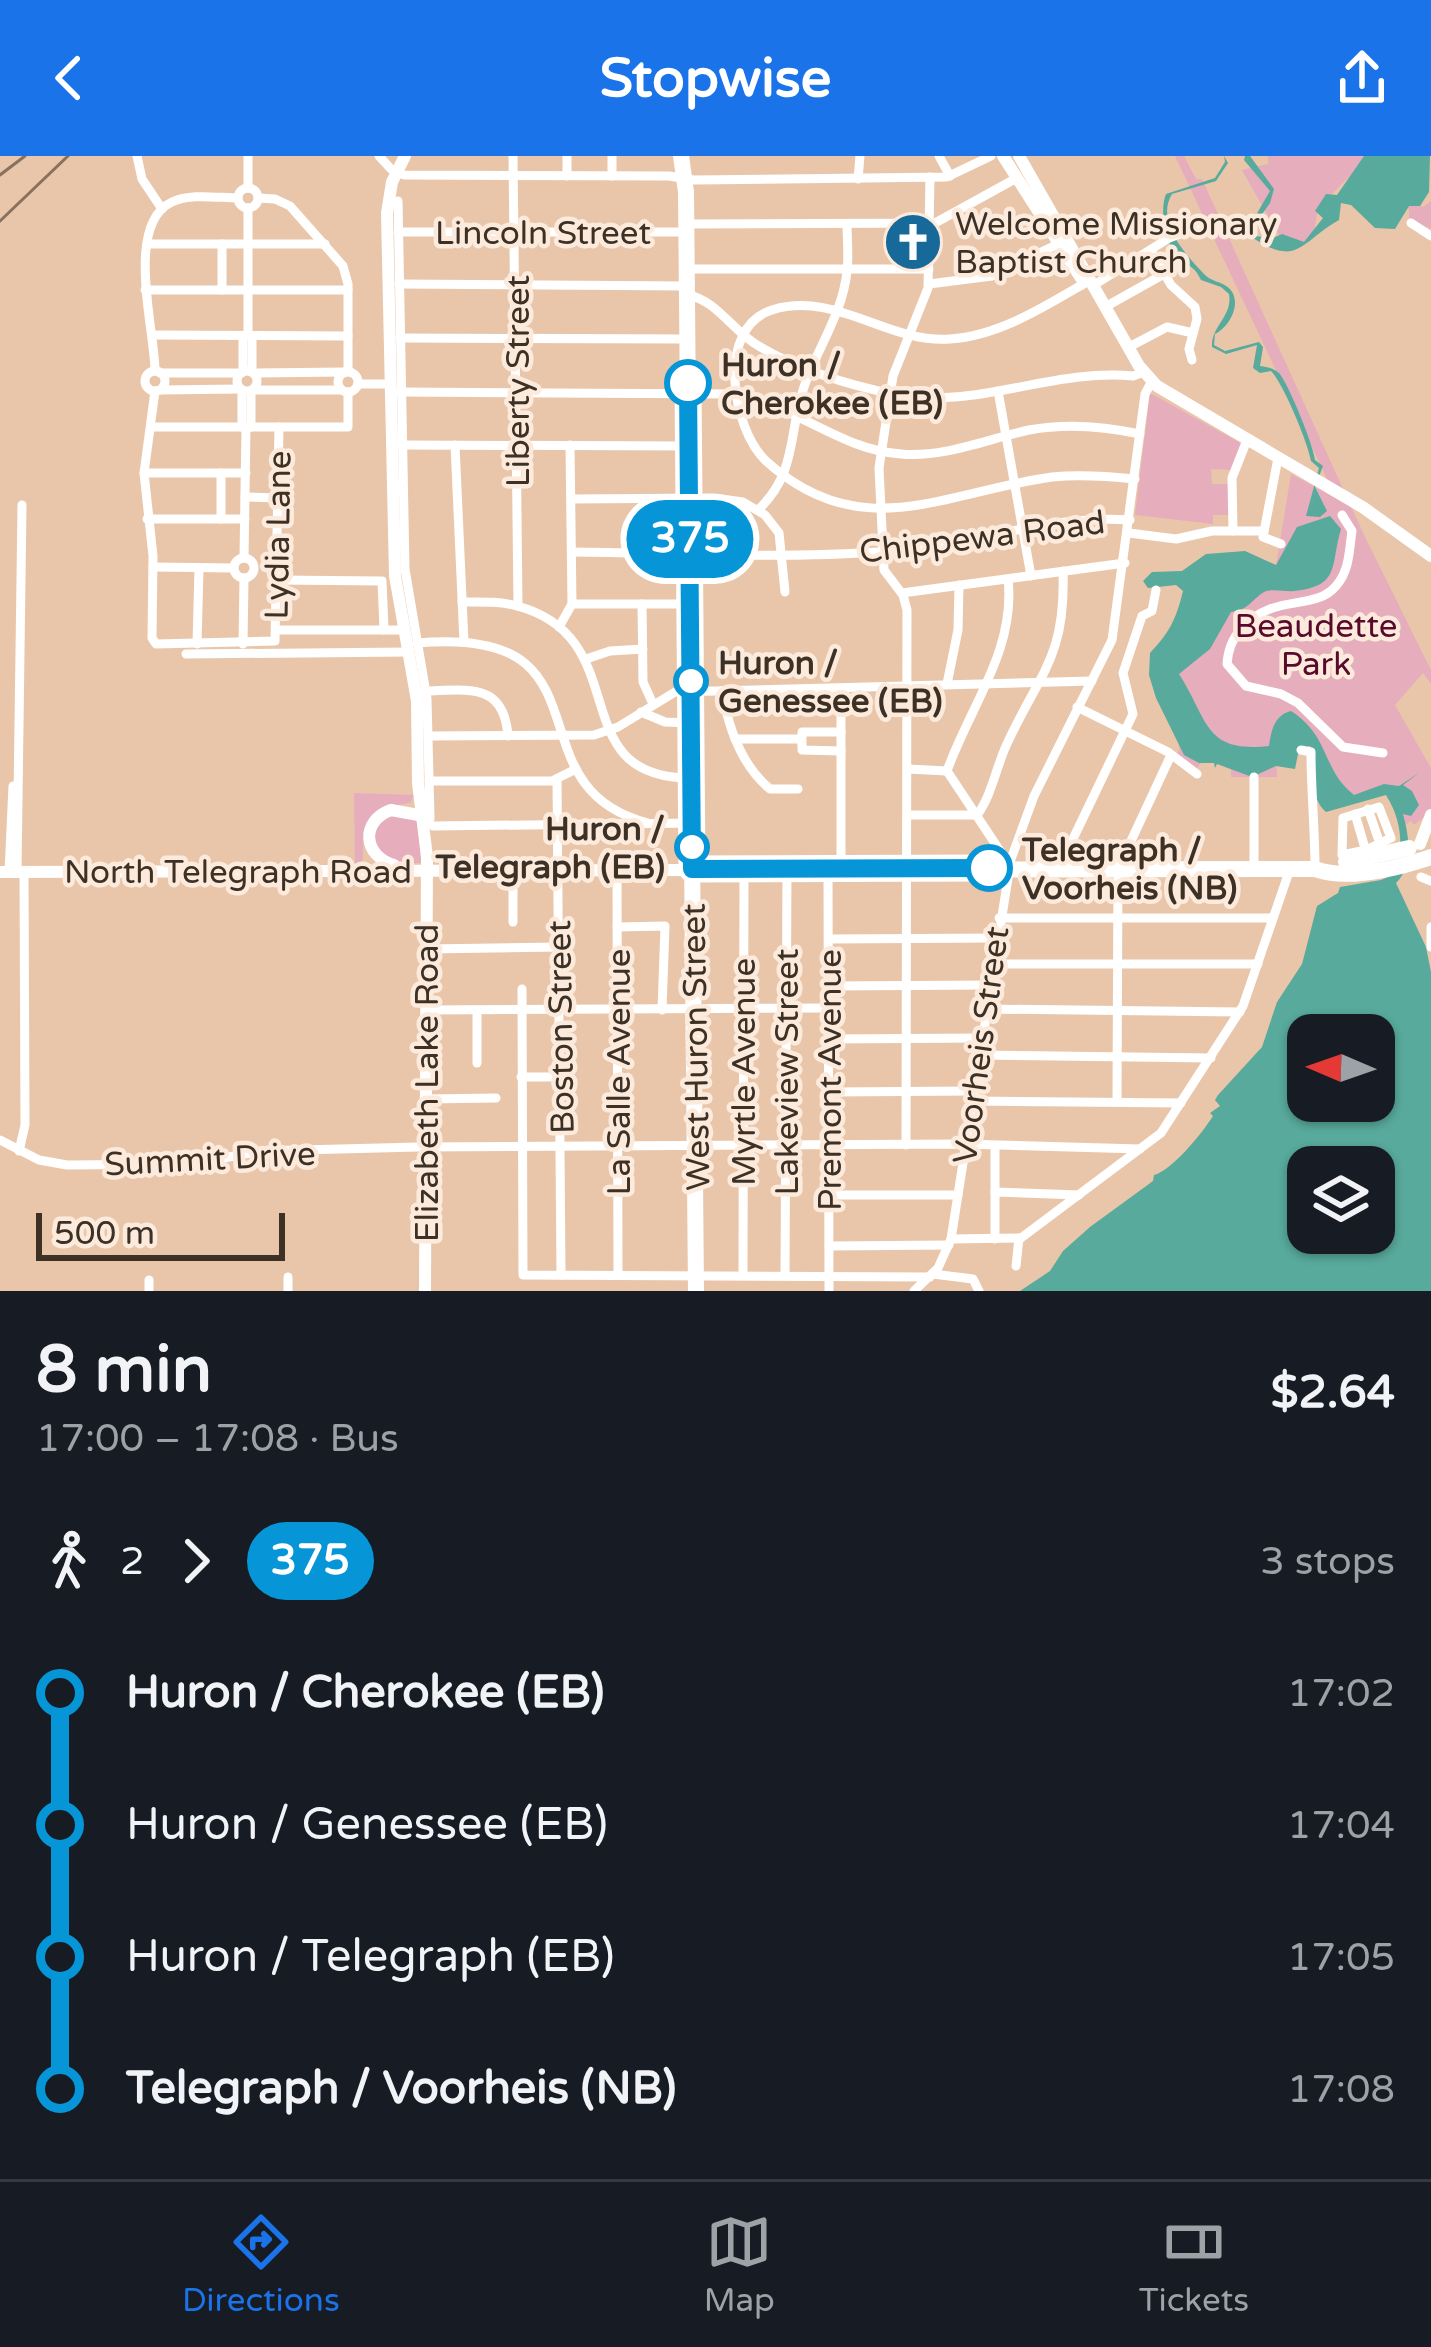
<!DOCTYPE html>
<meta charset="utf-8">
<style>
:root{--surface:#171b24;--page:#20242c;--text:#f1f3f6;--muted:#9ea1a6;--line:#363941;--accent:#1a73e8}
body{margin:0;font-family:"Varela Round",sans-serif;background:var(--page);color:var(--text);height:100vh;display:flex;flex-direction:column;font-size:45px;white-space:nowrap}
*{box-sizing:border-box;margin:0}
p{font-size:39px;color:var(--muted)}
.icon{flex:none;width:66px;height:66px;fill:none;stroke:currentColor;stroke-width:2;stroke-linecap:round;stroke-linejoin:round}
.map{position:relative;height:1135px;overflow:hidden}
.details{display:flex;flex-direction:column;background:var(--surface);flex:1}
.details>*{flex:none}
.badge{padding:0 24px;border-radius:39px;font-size:42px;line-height:78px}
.needle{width:78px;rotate:272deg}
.controls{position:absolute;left:1287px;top:858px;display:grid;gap:24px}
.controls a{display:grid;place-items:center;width:108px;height:108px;border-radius:24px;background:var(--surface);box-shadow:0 3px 9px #0004;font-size:60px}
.scale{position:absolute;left:36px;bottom:30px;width:249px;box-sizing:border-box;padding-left:12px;border:6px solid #3d3025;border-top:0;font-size:33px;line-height:42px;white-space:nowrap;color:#3d3025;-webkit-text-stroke:9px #fcebdc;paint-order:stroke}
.map>.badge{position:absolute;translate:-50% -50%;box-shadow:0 0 0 6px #fff}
.legs{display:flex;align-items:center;gap:18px;height:132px;padding:0 36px;font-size:39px}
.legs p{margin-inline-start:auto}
.summary{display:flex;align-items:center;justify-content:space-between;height:204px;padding:0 36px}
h1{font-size:66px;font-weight:700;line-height:90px}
ul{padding:0 36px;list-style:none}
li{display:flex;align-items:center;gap:42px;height:132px;font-size:45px}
li i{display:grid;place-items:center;width:18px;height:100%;margin:0 15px;background:currentColor}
li i::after{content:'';width:30px;height:30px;margin:-15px;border:9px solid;border-radius:50%;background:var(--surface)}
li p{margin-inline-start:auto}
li:first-child i{background:linear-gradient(#0000 50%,currentColor 0)}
li:last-child i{background:linear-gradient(currentColor 50%,#0000 0)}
header{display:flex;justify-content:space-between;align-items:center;height:156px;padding:0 36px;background:var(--accent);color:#fff;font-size:54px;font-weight:700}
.dock{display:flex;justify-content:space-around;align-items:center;height:168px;border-top:3px solid var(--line);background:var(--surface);font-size:33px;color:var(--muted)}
.dock a{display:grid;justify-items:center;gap:6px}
.dock .selected{color:var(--accent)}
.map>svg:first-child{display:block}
.green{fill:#e6adbc}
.water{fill:#58aa9c;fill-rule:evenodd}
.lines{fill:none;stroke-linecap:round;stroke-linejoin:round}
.minor{stroke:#fff;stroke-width:9}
.major{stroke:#fff;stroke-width:12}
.highway{stroke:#fff;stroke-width:16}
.rail{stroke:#88715f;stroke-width:3}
.line-1-casing{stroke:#fff;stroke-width:27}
.line-1{stroke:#0696d7;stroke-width:18}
.stop-1-dot{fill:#fff;stroke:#0696d7;stroke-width:6}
.labels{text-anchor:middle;stroke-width:9;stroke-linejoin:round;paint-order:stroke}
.poi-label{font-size:33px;fill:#3d3025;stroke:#fcebdc;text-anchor:start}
.street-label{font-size:33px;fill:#3d3025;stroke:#fcebdc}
.stop-label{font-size:33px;font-weight:bold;fill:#3d3025;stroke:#fcebdc;text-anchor:start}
.park-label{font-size:33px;fill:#59092c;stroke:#fcebdc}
</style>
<header><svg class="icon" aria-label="back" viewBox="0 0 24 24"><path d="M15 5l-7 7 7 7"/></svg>Stopwise<svg class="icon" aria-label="share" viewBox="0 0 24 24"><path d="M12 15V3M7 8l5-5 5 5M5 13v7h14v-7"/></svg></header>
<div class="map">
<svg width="1431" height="1135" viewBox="0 0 1431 1135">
<rect width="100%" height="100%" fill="#e9c6aa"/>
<g class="green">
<path d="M1175,0H1184L1196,23H1202L1365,381L1431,514V528L1423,517L1395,549L1431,612V656L1414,669L1411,665L1402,671L1394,643L1384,634L1339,644L1313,582L1276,574L1277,621H1231V614L1210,597L1195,614L1176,601L1179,594L1177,494L1276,410L1291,318L1336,342Z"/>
<path d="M1268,0H1409V41L1423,51L1431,45V73L1409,63V53L1380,52L1379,21H1349L1318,52L1313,83L1287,94L1242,14L1268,8Z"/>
<path d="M1150,237L1242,288L1232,314L1211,313L1212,328H1229L1230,359H1213V368L1135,359Z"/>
<path d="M354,637L414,639L410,647C367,653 363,662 363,704L355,710Z"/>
<path d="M388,656L418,661L421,707H390L370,683Z"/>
</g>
<g class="water">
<path d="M1224,0L1228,7L1216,25L1172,38C1155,66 1186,99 1204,118C1211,126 1221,125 1229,132C1243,146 1230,171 1215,178L1214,189L1225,195L1259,186L1263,191L1260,210C1267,211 1273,212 1279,217C1288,227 1314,290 1315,304L1323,310L1315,331L1327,355L1320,361L1306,360L1319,312L1311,305C1308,287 1283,227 1271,215L1260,217L1253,212L1257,189L1226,198L1212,191C1211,170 1233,160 1229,138L1221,131L1201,124C1195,111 1190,111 1181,103C1165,90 1159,56 1166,38L1215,22L1225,6Z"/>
<path d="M1245,0H1250L1274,33L1270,47L1253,71L1255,80L1273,82L1282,78L1304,86L1323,62L1315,55L1326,38L1337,39L1364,0H1430L1429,36L1420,50H1409L1395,73L1375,72L1351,49L1341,47L1339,64C1300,86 1298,113 1250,80L1249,71L1270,35L1244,4Z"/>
<path d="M1330,360L1341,373C1330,410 1341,430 1294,435C1286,436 1271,432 1264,436C1251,444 1249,454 1231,456L1210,493L1179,518C1209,565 1204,597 1269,590C1271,576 1274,559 1291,555C1331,581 1321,613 1354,639L1384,628L1399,630L1419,617L1403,629L1412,635L1419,649L1411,660L1403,658C1409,680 1414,709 1396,727L1426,791L1431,816V1135H1020L1050,1115L1063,1095L1090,1071L1153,1025L1154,1019C1171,1015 1201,979 1213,960L1210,957L1220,950L1215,944L1218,939L1262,891L1277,846L1302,808L1317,750L1338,737L1340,731L1381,724L1397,717C1403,688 1402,665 1386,639L1326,656C1305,637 1321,612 1310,590L1299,593L1295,613L1276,610L1252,621L1217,608L1215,612L1214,607H1199L1184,599L1156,542L1149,519L1150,497C1169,477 1176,464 1183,435L1176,429L1148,432L1143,425L1152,416L1182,415L1206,398L1245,395L1276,409L1297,371ZM1308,879H1374V945H1308ZM1308,1011H1374V1077H1308Z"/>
</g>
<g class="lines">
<g class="minor">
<path d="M137,0L142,23L162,53"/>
<path d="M379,0L391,13L404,19L669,20L694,24L947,21L991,0"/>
<path d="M513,0L518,450"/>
<path d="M939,0L950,20"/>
<path d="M567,20V0"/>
<path d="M612,20V0"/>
<path d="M858,23L860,0"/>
<path d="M248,32V0"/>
<circle cx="248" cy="42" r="10"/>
<path d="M258,42L275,43L290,50L343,110L348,128V215"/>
<path d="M398,45L405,413L427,543L430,663"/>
<path d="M1411,67L1431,80"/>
<path d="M687,68L935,67L1015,23"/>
<path d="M398,76H687"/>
<path d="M149,88H325"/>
<path d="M222,88V134"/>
<path d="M1152,96L1171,129L1195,151L1197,163L1189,193L1192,204"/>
<path d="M687,113H929"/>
<path d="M1085,127C1044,151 998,180 950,183C889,188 835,134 772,154C715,172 732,273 766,305C861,391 944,336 1052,321C1080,318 1107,320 1135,323"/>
<path d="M399,128L687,130"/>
<path d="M929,128L992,120L1058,88"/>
<path d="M1094,129L1169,82L1211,66"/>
<path d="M145,134H348"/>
<path d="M688,139C715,144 731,172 754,187C793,212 848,229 893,238C974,255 1051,212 1133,220L1144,216"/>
<path d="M1105,151L1164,118"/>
<path d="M153,179L348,180"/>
<path d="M248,180V52"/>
<path d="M400,182L688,183"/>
<path d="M1129,191L1167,171L1193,177"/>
<circle cx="247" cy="225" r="10"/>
<path d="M155,215C155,175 124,68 172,46C191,37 218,42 238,42"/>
<circle cx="155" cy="225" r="10"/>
<circle cx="348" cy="226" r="10"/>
<path d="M243,216V180"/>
<path d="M252,216V180"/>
<path d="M160,217H241"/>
<path d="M253,217L344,216"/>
<path d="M358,228H391"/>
<path d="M160,234L241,233"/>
<path d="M253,234H342"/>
<path d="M155,235L144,317L153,400L152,482L156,488L275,485L279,271"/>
<path d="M998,235L1031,420"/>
<path d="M401,236L735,238C795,249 840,294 901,298C944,302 987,283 1029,274C1066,267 1103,270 1140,278"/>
<path d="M153,271H348V236"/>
<path d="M242,271V234"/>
<path d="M251,271V235"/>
<path d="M402,289L689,290"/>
<path d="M455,289L464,486"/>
<path d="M1278,302L1263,381L1281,388"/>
<path d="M144,317H246"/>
<path d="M245,341L278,342"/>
<path d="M571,343L714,342L743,346L765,359L779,377L785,436"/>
<path d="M758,354C798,316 788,277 804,231C817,193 843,157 847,115C849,100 847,83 847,68"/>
<path d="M1342,359L1352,375C1349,394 1350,414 1336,430C1314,456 1274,436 1241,473C1232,483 1228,493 1227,508L1246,530L1281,538L1298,547L1343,591L1383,597"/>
<path d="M147,363H245"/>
<path d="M221,363V317"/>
<path d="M1233,375L1232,322L1247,284"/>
<path d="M1129,377L1176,383L1212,375H1264"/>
<path d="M572,396C681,397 793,404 903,394C978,387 1054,358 1130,364"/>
<path d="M244,402L246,271"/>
<circle cx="244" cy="412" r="10"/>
<path d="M153,411L234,412"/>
<path d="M277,424L382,425L384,474"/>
<path d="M902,437L1125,407"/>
<path d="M462,446C480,446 499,445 517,450C638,482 560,623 692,622"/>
<path d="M572,448H691"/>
<path d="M642,448L643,526L653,548"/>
<path d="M559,471L572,448L570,289"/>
<path d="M276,474H404"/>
<path d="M417,487C619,469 506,630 648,667"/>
<path d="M197,488L199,412"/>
<path d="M243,488L244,422"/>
<path d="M186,498L408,496"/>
<path d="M586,503L610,495L643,493"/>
<path d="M947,528L958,474L959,429"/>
<path d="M426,535C468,534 504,526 508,580"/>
<path d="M722,535C728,570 741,609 770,633H798"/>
<path d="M1077,551L1168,596L1197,618"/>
<path d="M641,556L665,566L691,567"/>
<path d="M428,580L594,579L618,571L675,536L1092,525"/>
<path d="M735,583H799"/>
<path d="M1301,594L1311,596C1311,635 1315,673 1315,713"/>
<path d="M841,595L802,594V576H841"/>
<path d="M908,613L947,615"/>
<path d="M947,615C970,550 1016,494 1008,423"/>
<path d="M947,615L1004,701"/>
<path d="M1254,621V712"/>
<path d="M557,623L561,1119"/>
<path d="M429,625H552L574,614"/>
<path d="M1379,651L1391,682L1366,694L1342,699L1343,662Z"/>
<path d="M1368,653L1378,682"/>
<path d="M1355,658L1367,699"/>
<path d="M908,659H977"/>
<path d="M977,659C991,641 996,612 1006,590C1039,517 1066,503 1063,415"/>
<path d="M433,670L692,667"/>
<path d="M1059,712L1133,558L1123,517L1142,460L1152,455L1156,434"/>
<path d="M841,713V533"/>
<path d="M513,714V766"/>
<path d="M617,714L618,1119"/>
<path d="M828,714L829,1135"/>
<path d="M9,716L13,630"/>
<path d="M17,716L22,349"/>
<path d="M1421,721L1431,725"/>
<path d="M999,762H1273"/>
<path d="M617,771L665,770L662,854"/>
<path d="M1431,771V791"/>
<path d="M829,783L996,782"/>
<path d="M427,793L559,791"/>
<path d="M992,808H1258"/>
<path d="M830,830L989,829"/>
<path d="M522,833L523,1119L930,1121"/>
<path d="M985,853L1240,856"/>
<path d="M427,854L830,852"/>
<path d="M830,883L981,882"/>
<path d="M979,899L1211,902"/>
<path d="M477,907V854"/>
<path d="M521,921H561"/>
<path d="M830,936L974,935"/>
<path d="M426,943L496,942"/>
<path d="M972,945L1181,947"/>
<path d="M1117,945L1118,713L1171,599"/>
<path d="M0,984L39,1004L67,1009L192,1008L261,995L418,991L962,988L1140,993"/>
<path d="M906,989L907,454L903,439L884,414L879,312L893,220L928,132L930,21"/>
<path d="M19,995L25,969L24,716"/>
<path d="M995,1036L1079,1039"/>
<path d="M829,1039H958"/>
<path d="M951,1083L1021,1082L1161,977L1243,850L1290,713"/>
<path d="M995,1083V991"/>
<path d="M829,1090L949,1089"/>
<path d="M1016,1110L1019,1082"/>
<path d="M933,1118L973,1123L979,1135"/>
<path d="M743,1119L744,713"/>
<path d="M785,1119L787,713"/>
<path d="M149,1135V1124"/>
<path d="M288,1135V1121"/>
<path d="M914,1135L938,1112L951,1083L1011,703L1034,640L1112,484L1145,238L1152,225"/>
</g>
<g class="major">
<path d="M405,0L392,26L387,57L395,420L417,545L418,627L427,701L425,1135"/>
<path d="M1003,0L1081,122"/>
<path d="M1019,0L1139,210L1157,230L1364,352L1431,400"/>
<path d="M1420,688L1431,659"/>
<path d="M394,709C363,700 360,665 391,654L424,660"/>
<path d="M0,716L693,714"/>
</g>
<g class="highway">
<path d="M681,0L686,36L696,1135"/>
<path d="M1346,706L1409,692"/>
<path d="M693,714L1315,713C1348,725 1398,712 1431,701"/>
</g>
<g class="rail">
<path d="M0,19L25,0"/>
<path d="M0,65L68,0"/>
</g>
</g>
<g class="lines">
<defs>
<path id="line-1" d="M688,227L692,713L989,712"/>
</defs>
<use href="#line-1" class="line-1-casing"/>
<use href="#line-1" class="line-1"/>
</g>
<defs>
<symbol id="church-disc" viewBox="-11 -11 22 22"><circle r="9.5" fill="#17699a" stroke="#fcebdc"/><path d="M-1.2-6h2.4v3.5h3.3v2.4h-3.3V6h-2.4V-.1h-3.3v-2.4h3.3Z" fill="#fff"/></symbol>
</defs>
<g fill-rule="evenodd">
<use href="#church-disc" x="880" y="53" width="66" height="66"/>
</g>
<g class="stop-1-dot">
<circle cx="688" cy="227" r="21"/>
<circle cx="691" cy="525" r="15"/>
<circle cx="692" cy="691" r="15"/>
<circle cx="989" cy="712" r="21"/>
</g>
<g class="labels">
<g class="poi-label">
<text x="955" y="79">Welcome Missionary<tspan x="955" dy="38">Baptist Church</tspan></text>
</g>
<g class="street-label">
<text x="543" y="88">Lincoln Street</text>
<text transform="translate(517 225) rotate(-90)" y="12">Liberty Street</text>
<text transform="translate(277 379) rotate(-89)" y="12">Lydia Lane</text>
<text transform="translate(982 380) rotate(-7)" y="12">Chippewa Road</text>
<text x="238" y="727">North Telegraph Road</text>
<text transform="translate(560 871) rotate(-91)" y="12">Boston Street</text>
<text transform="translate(980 889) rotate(-82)" y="12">Voorheis Street</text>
<text transform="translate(695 891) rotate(-91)" y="12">West Huron Street</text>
<text transform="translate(618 916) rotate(-90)" y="12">La Salle Avenue</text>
<text transform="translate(743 916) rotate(-90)" y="12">Myrtle Avenue</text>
<text transform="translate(786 916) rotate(-90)" y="12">Lakeview Street</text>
<text transform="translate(829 924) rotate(-90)" y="12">Premont Avenue</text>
<text transform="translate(426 927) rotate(-90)" y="12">Elizabeth Lake Road</text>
<text transform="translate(210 1002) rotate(-3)" y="12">Summit Drive</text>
</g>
<g class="stop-label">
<text x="721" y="220">Huron /<tspan x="721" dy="38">Cherokee (EB)</tspan></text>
<text x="718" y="518">Huron /<tspan x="718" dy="38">Genessee (EB)</tspan></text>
<text x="665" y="684" text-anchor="end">Huron /<tspan x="665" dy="38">Telegraph (EB)</tspan></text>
<text x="1022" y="705">Telegraph /<tspan x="1022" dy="38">Voorheis (NB)</tspan></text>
</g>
<g class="park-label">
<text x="1316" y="481">Beaudette<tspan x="1316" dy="38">Park</tspan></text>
</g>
</g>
</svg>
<div class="controls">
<a><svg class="needle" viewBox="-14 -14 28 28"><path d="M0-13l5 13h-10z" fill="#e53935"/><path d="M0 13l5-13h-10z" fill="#9ea1a6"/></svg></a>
<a><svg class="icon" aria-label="layers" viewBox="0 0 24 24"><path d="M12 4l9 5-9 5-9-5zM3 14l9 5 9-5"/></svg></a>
</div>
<div class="scale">500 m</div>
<b class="badge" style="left:690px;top:383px;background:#0696d7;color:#fff">375</b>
</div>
<section class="details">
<div class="summary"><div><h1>8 min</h1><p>17:00 – 17:08 · Bus</p></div><b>$2.64</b></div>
<div class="legs"><svg class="icon" aria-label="walk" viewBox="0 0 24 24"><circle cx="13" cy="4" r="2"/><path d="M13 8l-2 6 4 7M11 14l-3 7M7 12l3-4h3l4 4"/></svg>2<svg class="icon" aria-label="forward" viewBox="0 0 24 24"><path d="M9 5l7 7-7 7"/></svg><b class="badge" style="background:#0696d7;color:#fff">375</b><p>3 stops</p></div>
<ul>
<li><i style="color:#0696d7"></i><b>Huron / Cherokee (EB)</b><p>17:02</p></li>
<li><i style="color:#0696d7"></i><span>Huron / Genessee (EB)</span><p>17:04</p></li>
<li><i style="color:#0696d7"></i><span>Huron / Telegraph (EB)</span><p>17:05</p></li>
<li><i style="color:#0696d7"></i><b>Telegraph / Voorheis (NB)</b><p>17:08</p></li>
</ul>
</section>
<nav class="dock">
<a class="selected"><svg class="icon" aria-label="directions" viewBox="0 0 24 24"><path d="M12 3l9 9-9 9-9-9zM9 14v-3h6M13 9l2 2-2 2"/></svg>Directions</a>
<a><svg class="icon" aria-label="map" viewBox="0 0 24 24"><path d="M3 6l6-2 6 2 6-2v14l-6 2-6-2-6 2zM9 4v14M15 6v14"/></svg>Map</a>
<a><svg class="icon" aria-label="tickets" viewBox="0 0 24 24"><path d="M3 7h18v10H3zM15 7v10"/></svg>Tickets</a>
</nav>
